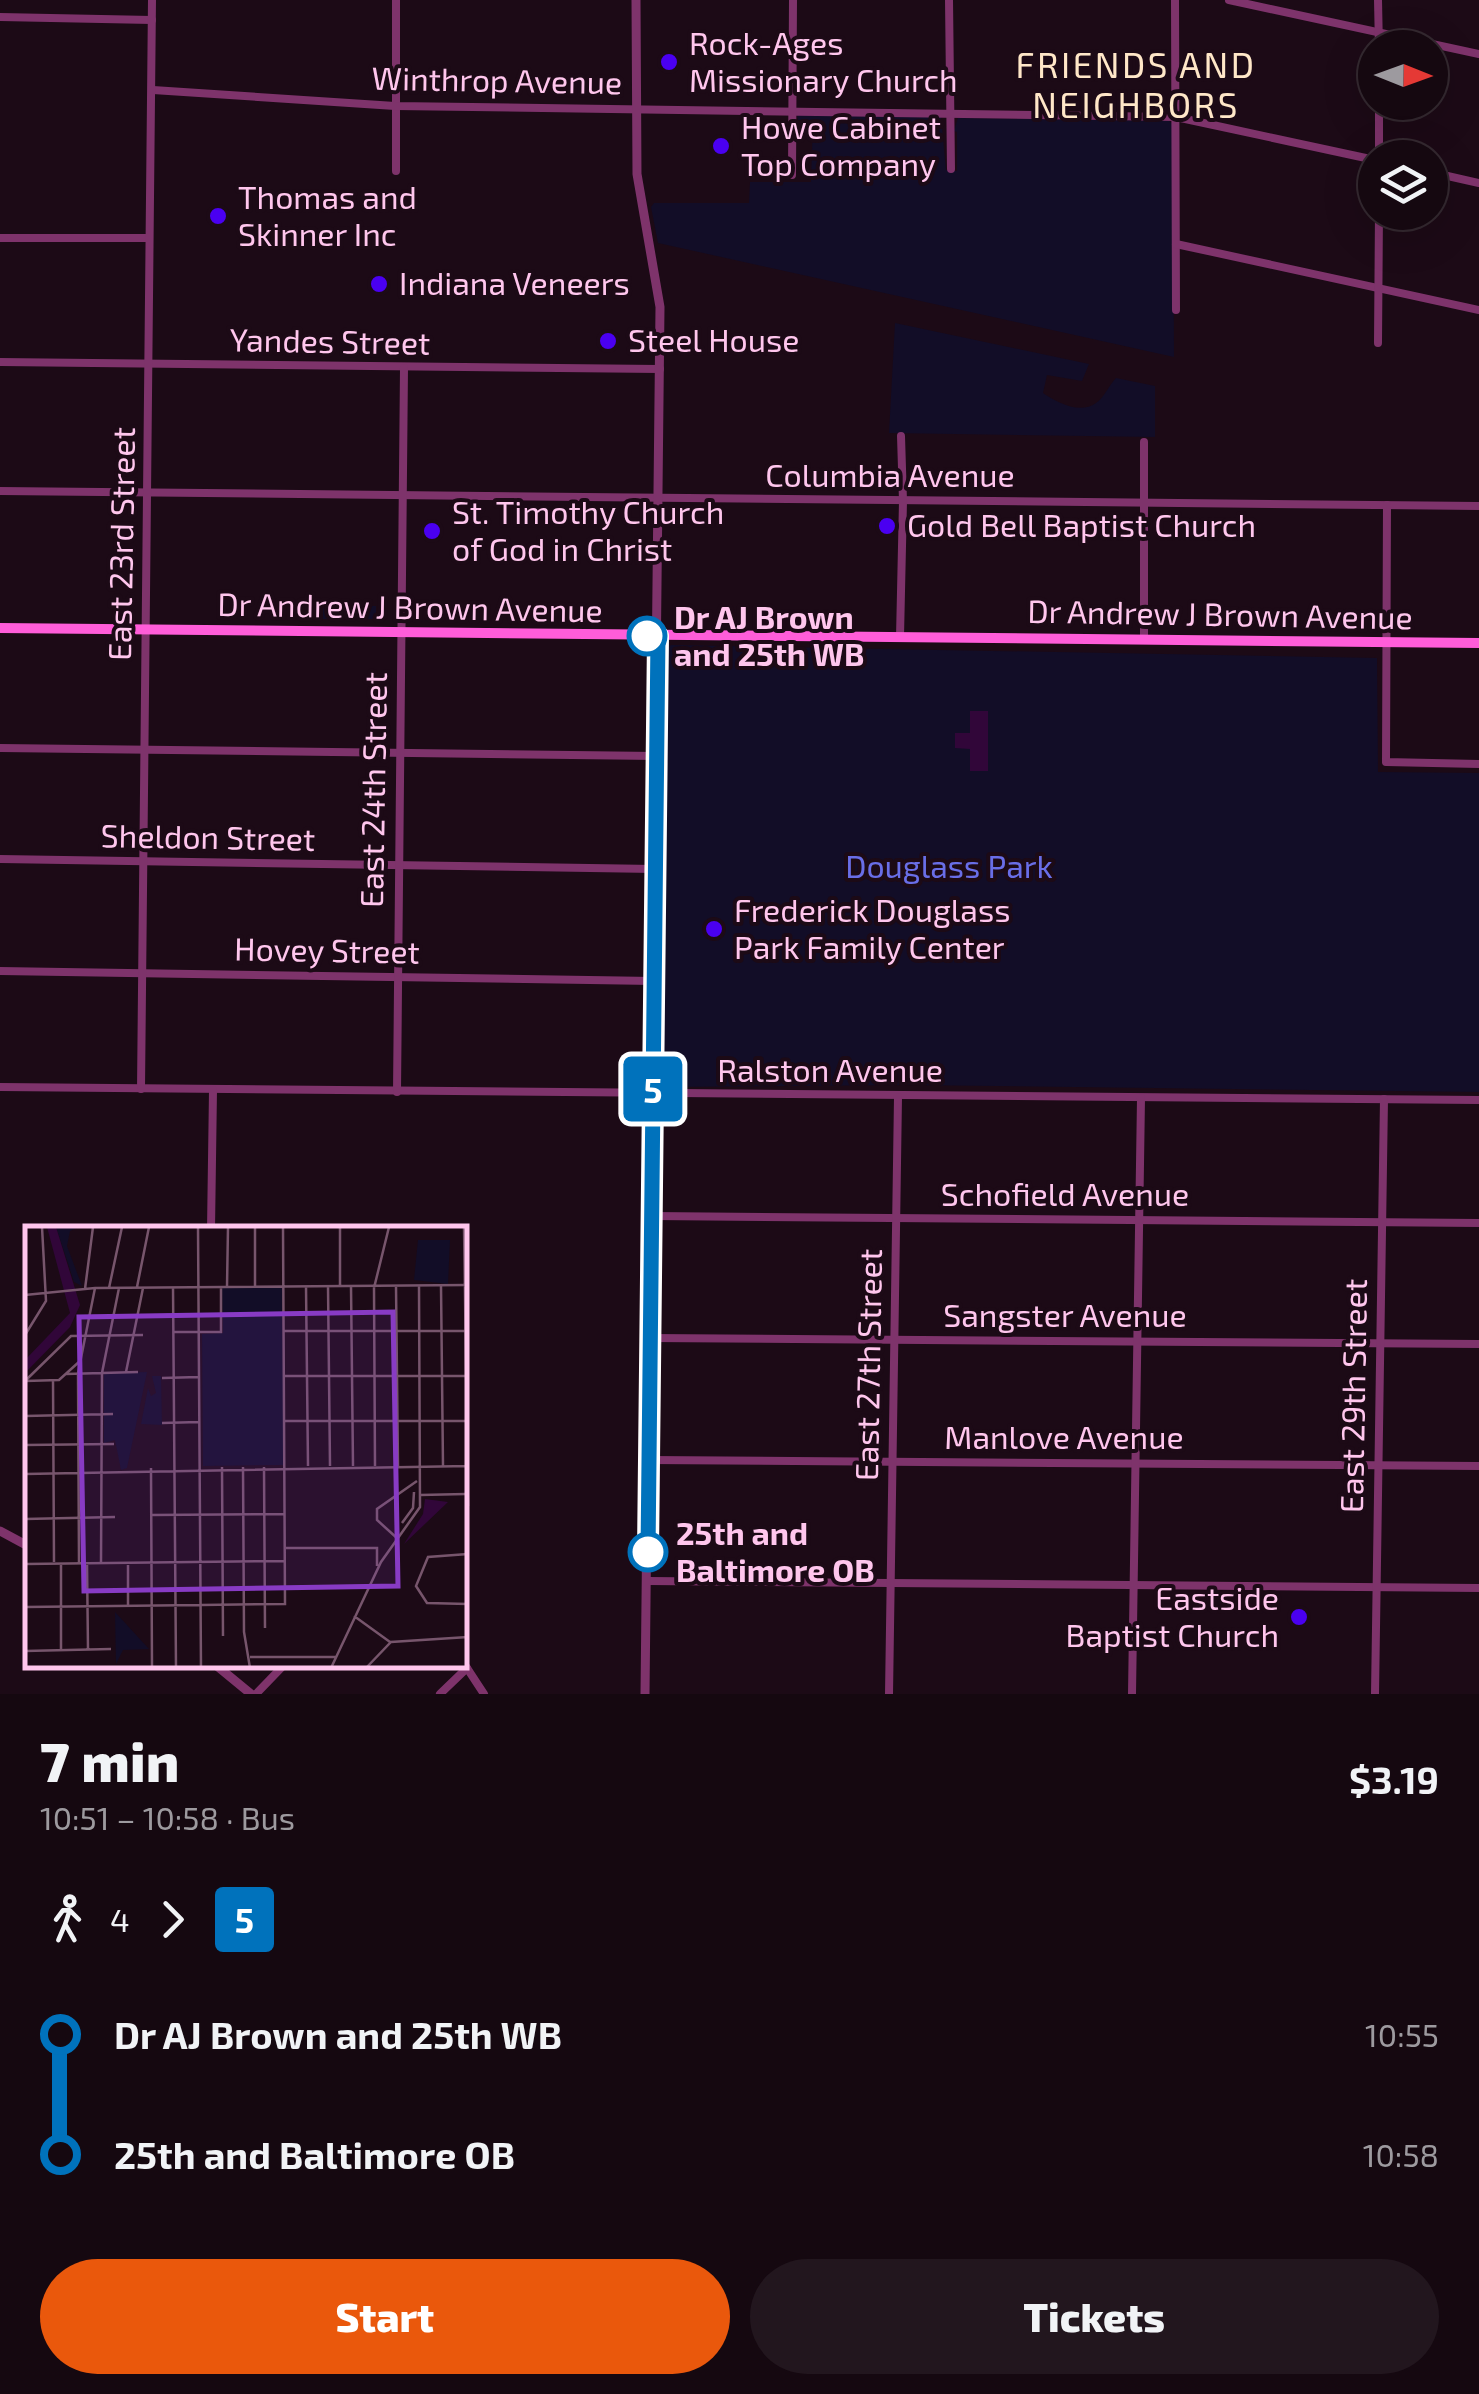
<!DOCTYPE html>
<meta charset="utf-8">
<style>
:root{--surface:#150810;--page:#22161e;--text:#f1f3f6;--muted:#9d9a9f;--line:#342930;--accent:#ea580c}
body{margin:0;font-family:"Exo 2",sans-serif;background:var(--page);color:var(--text);height:100vh;display:flex;flex-direction:column;font-size:38px;white-space:nowrap}
*{box-sizing:border-box;margin:0}
p{font-size:32px;color:var(--muted)}
.icon{flex:none;width:55px;height:55px;fill:none;stroke:currentColor;stroke-width:2;stroke-linecap:round;stroke-linejoin:round}
.map{position:relative;height:1694px;overflow:hidden}
.drawer{display:flex;flex-direction:column;background:var(--surface);flex:1}
.drawer>*{flex:none}
.badge{padding:0 20px;border-radius:8px;font-size:35px;line-height:65px}
.needle{width:65px;rotate:91deg}
.buttons{position:absolute;left:1358px;top:30px;display:grid;gap:20px}
.buttons a{display:grid;place-items:center;width:90px;height:90px;border-radius:50%;background:var(--surface);box-shadow:0 10px 40px #0002,0 0 0 2px var(--line);font-size:50px}
.map>.badge{position:absolute;translate:-50% -50%;box-shadow:0 0 0 5px #fff}
.legs{display:flex;align-items:center;gap:15px;height:110px;padding:0 40px;font-size:32px}
.legs p{margin-inline-start:auto}
.headline{display:flex;align-items:center;justify-content:space-between;height:170px;padding:0 40px}
h1{font-size:55px;font-weight:800;line-height:75px}
.action{display:flex;gap:20px;margin-top:auto;padding:20px 40px}
.action a{flex:1;height:115px;border-radius:60px;background:var(--accent);color:#fff;font-size:40px;font-weight:800;line-height:115px;text-align:center}
.action a+a{background:var(--page);color:var(--text)}
ul{padding:0 40px;list-style:none}
li{display:flex;align-items:center;gap:35px;height:120px;font-size:38px}
li i{display:grid;place-items:center;width:15px;height:100%;margin:0 12px;background:currentColor}
li i::after{content:'';width:25px;height:25px;margin:-12px;border:8px solid;border-radius:50%;background:var(--surface)}
li p{margin-inline-start:auto}
li:first-child i{background:linear-gradient(#0000 50%,currentColor 0)}
li:last-child i{background:linear-gradient(currentColor 50%,#0000 0)}
.map>svg:first-child{display:block}
.green{fill:#120d27}
.water{fill:#310639}
.lines{fill:none;stroke-linecap:round;stroke-linejoin:round}
.minor{stroke:#7e336b;stroke-width:8}
.tertiary{stroke:#7e336b;stroke-width:9}
.secondary{stroke:#ff5dd9;stroke-width:10}
.line-1-casing{stroke:#fff;stroke-width:22}
.line-1{stroke:#0072bc;stroke-width:15}
.poi-dot{fill:#4a00f1;stroke:#1c0a16;stroke-width:4}
.stop-1-dot{fill:#fff;stroke:#0072bc;stroke-width:5}
.labels{text-anchor:middle;stroke-width:8;stroke-linejoin:round;paint-order:stroke}
.poi-label{font-size:32px;fill:#ffc6ed;stroke:#1c0a16;text-anchor:start}
.street-label{font-size:32px;fill:#ffc6ed;stroke:#1c0a16}
.stop-label{font-size:32px;font-weight:bold;fill:#ffc6ed;stroke:#1c0a16;text-anchor:start}
.park-label{font-size:32px;fill:#696ee7;stroke:#1c0a16}
.neighbourhood-label{font-size:35px;letter-spacing:2.5px;fill:#ffe7c8;stroke:#1c0a16}
.inset-road{fill:none;stroke:#77556c;stroke-width:2.5}
.view{fill:#883bc4;fill-opacity:0.15;stroke:#883bc4;stroke-width:5}
.inset-edge{fill:none;stroke:#ffc6ed;stroke-width:5}
</style>
<div class="map">
<svg width="1479" height="1694" viewBox="0 0 1479 1694">
<rect width="100%" height="100%" fill="#1c0a16"/>
<g class="green">
<path d="M797,115L941,117L946,170L957,171V132L954,131L958,118L1169,121L1173,124L1174,357L658,243L651,207L654,203H749L750,182H811L813,120H798Z"/>
<path d="M895,323L1089,364L1082,381L1047,375L1043,393C1056,402 1080,415 1096,403C1104,398 1109,385 1116,378L1155,386V437L889,433Z"/>
<rect x="311" y="606" width="65" height="13"/>
<path d="M671,645L1377,658L1378,772L1479,773V1092L907,1085L661,1087L664,652Z"/>
</g>
<path class="water" d="M970,711H988V771H970V749L955,748V733H970Z"/>
<g class="lines">
<g class="minor">
<path d="M396,0V171"/>
<path d="M949,0L951,169"/>
<path d="M1175,0L1176,310"/>
<path d="M1229,0L1479,54"/>
<path d="M1378,0L1379,48"/>
<path d="M0,17L152,20"/>
<path d="M153,90L395,106L1176,117L1375,160"/>
<path d="M1379,102V158"/>
<path d="M1430,172L1479,183"/>
<path d="M792,175L793,0"/>
<path d="M0,238H149"/>
<path d="M1176,244L1479,310"/>
<path d="M1378,343L1379,212"/>
<path d="M0,362L660,369"/>
<path d="M0,491L1479,506"/>
<path d="M1387,505L1386,762L1479,764"/>
<path d="M900,637L903,501L901,436"/>
<path d="M1144,639V442"/>
<path d="M0,748L657,756"/>
<path d="M0,859L655,869"/>
<path d="M0,971L654,981"/>
<path d="M0,1087L1479,1100"/>
<path d="M141,1089L152,0"/>
<path d="M397,1092L404,368"/>
<path d="M652,1216L1479,1223"/>
<path d="M211,1229L213,1090"/>
<path d="M650,1338L1479,1344"/>
<path d="M649,1460L1479,1466"/>
<path d="M648,1581L1479,1588"/>
<path d="M465,1665L484,1694"/>
<path d="M256,1694L283,1666"/>
<path d="M440,1694L467,1668"/>
<path d="M889,1694L898,1097"/>
<path d="M1132,1694L1141,1098"/>
<path d="M1375,1694L1384,1099"/>
</g>
<g class="tertiary">
<path d="M636,0L637,174L660,307L645,1694"/>
<path d="M0,1531L28,1546"/>
<path d="M217,1666L251,1694"/>
</g>
<path class="secondary" d="M0,628L1479,643"/>
</g>
<g class="lines">
<defs>
<path id="line-1" d="M647,636H658L648,1552"/>
</defs>
<use href="#line-1" class="line-1-casing"/>
<use href="#line-1" class="line-1"/>
</g>
<g class="poi-dot">
<circle cx="669" cy="62" r="10"/>
<circle cx="721" cy="146" r="10"/>
<circle cx="218" cy="216" r="10"/>
<circle cx="379" cy="284" r="10"/>
<circle cx="608" cy="341" r="10"/>
<circle cx="887" cy="526" r="10"/>
<circle cx="432" cy="531" r="10"/>
<circle cx="714" cy="929" r="10"/>
<circle cx="1299" cy="1617" r="10"/>
</g>
<g class="stop-1-dot">
<circle cx="647" cy="636" r="18"/>
<circle cx="648" cy="1552" r="18"/>
</g>
<g class="labels">
<g class="poi-label">
<text x="689" y="55">Rock-Ages<tspan x="689" dy="37">Missionary Church</tspan></text>
<text x="741" y="139">Howe Cabinet<tspan x="741" dy="37">Top Company</tspan></text>
<text x="238" y="209">Thomas and<tspan x="238" dy="37">Skinner Inc</tspan></text>
<text x="399" y="295">Indiana Veneers</text>
<text x="628" y="352">Steel House</text>
<text x="452" y="524">St. Timothy Church<tspan x="452" dy="37">of God in Christ</tspan></text>
<text x="907" y="537">Gold Bell Baptist Church</text>
<text x="734" y="922">Frederick Douglass<tspan x="734" dy="37">Park Family Center</tspan></text>
<text x="1279" y="1610" text-anchor="end">Eastside<tspan x="1279" dy="37">Baptist Church</tspan></text>
</g>
<g class="street-label">
<text transform="translate(497 81) rotate(1)" y="11">Winthrop Avenue</text>
<text transform="translate(330 342) rotate(1)" y="11">Yandes Street</text>
<text x="890" y="487">Columbia Avenue</text>
<text transform="translate(122 544) rotate(-89)" y="11">East 23rd Street</text>
<text transform="translate(410 608) rotate(1)" y="11">Dr Andrew J Brown Avenue</text>
<text transform="translate(1220 615) rotate(1)" y="11">Dr Andrew J Brown Avenue</text>
<text transform="translate(374 790) rotate(-89)" y="11">East 24th Street</text>
<text transform="translate(208 838) rotate(1)" y="11">Sheldon Street</text>
<text transform="translate(327 951) rotate(1)" y="11">Hovey Street</text>
<text x="830" y="1082">Ralston Avenue</text>
<text x="1065" y="1206">Schofield Avenue</text>
<text x="1065" y="1327">Sangster Avenue</text>
<text transform="translate(869 1365) rotate(-89)" y="11">East 27th Street</text>
<text transform="translate(1354 1396) rotate(-89)" y="11">East 29th Street</text>
<text x="1064" y="1449">Manlove Avenue</text>
</g>
<g class="stop-label">
<text x="674" y="629">Dr AJ Brown<tspan x="674" dy="37">and 25th WB</tspan></text>
<text x="676" y="1545">25th and<tspan x="676" dy="37">Baltimore OB</tspan></text>
</g>
<g class="park-label">
<text x="949" y="878">Douglass Park</text>
</g>
<g class="neighbourhood-label">
<text x="1136" y="78">FRIENDS AND<tspan x="1136" dy="40">NEIGHBORS</tspan></text>
</g>
</g>
<g transform="translate(25 1226)">
<rect width="442" height="442" fill="#1c0a16"/>
<path d="M31,1H54L45,5L42,20L57,60L49,56ZM393,14H425L423,58L389,54ZM197,62H257L259,239L178,240L177,108L198,107ZM122,146L102,242L96,244L90,214L79,217V147ZM127,150H136L137,199L116,198L123,162L126,170L131,167ZM90,386L124,423L98,424L91,438Z" fill="#120d27"/>
<path d="M22,1H31L55,79L45,101L0,147V134L45,87ZM400,273L423,276L379,318L398,288Z" fill="#310639"/>
<path class="inset-road" d="M173,1L176,442M230,1V60M315,1V60M439,1L443,280M281,60L283,240M303,60L305,240M326,60L328,240M371,60L373,240M416,60L418,240M112,61L124,1M148,61L151,442M202,61L203,1M84,62L97,1M60,63L68,1M0,69L70,62L443,59M259,105H441M148,106H196V62M0,109L21,75L17,1M101,146L118,62M41,148L113,146M259,150H441M137,152L174,151M28,154L29,336M0,155L46,110L118,109M0,155L34,154L55,135M0,190L88,188M260,195H442M137,197L174,196M0,219L89,218M350,240L349,62L364,1M197,241L198,410M218,241L219,406L225,442M239,241L240,402M126,242L127,442M0,248L443,240M395,269L441,268M0,281V442M126,289L260,288M0,293L90,291M377,297L388,282L389,266M373,313L352,294V283L392,255M261,322H352V340M443,328L403,331L391,360L402,377L443,378M76,336L77,147L94,62M36,337V424M54,337L53,147L70,62M62,337L63,424M103,337V379M0,338L261,335M176,379L260,378L258,1M0,381L176,379M329,390L365,416M0,425L86,423M225,431H311M306,442L356,336L395,281L394,60M341,442L366,416L443,411"/>
<path class="view" d="M368,86L373,360L59,365L54,91Z"/>
<rect width="442" height="442" class="inset-edge"/>
</g>
</svg>
<div class="buttons">
<a><svg class="needle" viewBox="-14 -14 28 28"><path d="M0-13l5 13h-10z" fill="#e53935"/><path d="M0 13l5-13h-10z" fill="#9d9a9f"/></svg></a>
<a><svg class="icon" aria-label="layers" viewBox="0 0 24 24"><path d="M12 4l9 5-9 5-9-5zM3 14l9 5 9-5"/></svg></a>
</div>
<b class="badge" style="left:653px;top:1089px;background:#0072bc;color:#fff">5</b>
</div>
<section class="drawer">
<div class="headline"><div><h1>7 min</h1><p>10:51 – 10:58 · Bus</p></div><b>$3.19</b></div>
<div class="legs"><svg class="icon" aria-label="walk" viewBox="0 0 24 24"><circle cx="13" cy="4" r="2"/><path d="M13 8l-2 6 4 7M11 14l-3 7M7 12l3-4h3l4 4"/></svg>4<svg class="icon" aria-label="forward" viewBox="0 0 24 24"><path d="M9 5l7 7-7 7"/></svg><b class="badge" style="background:#0072bc;color:#fff">5</b></div>
<ul>
<li><i style="color:#0072bc"></i><b>Dr AJ Brown and 25th WB</b><p>10:55</p></li>
<li><i style="color:#0072bc"></i><b>25th and Baltimore OB</b><p>10:58</p></li>
</ul>
<div class="action"><a>Start</a><a>Tickets</a></div>
</section>
